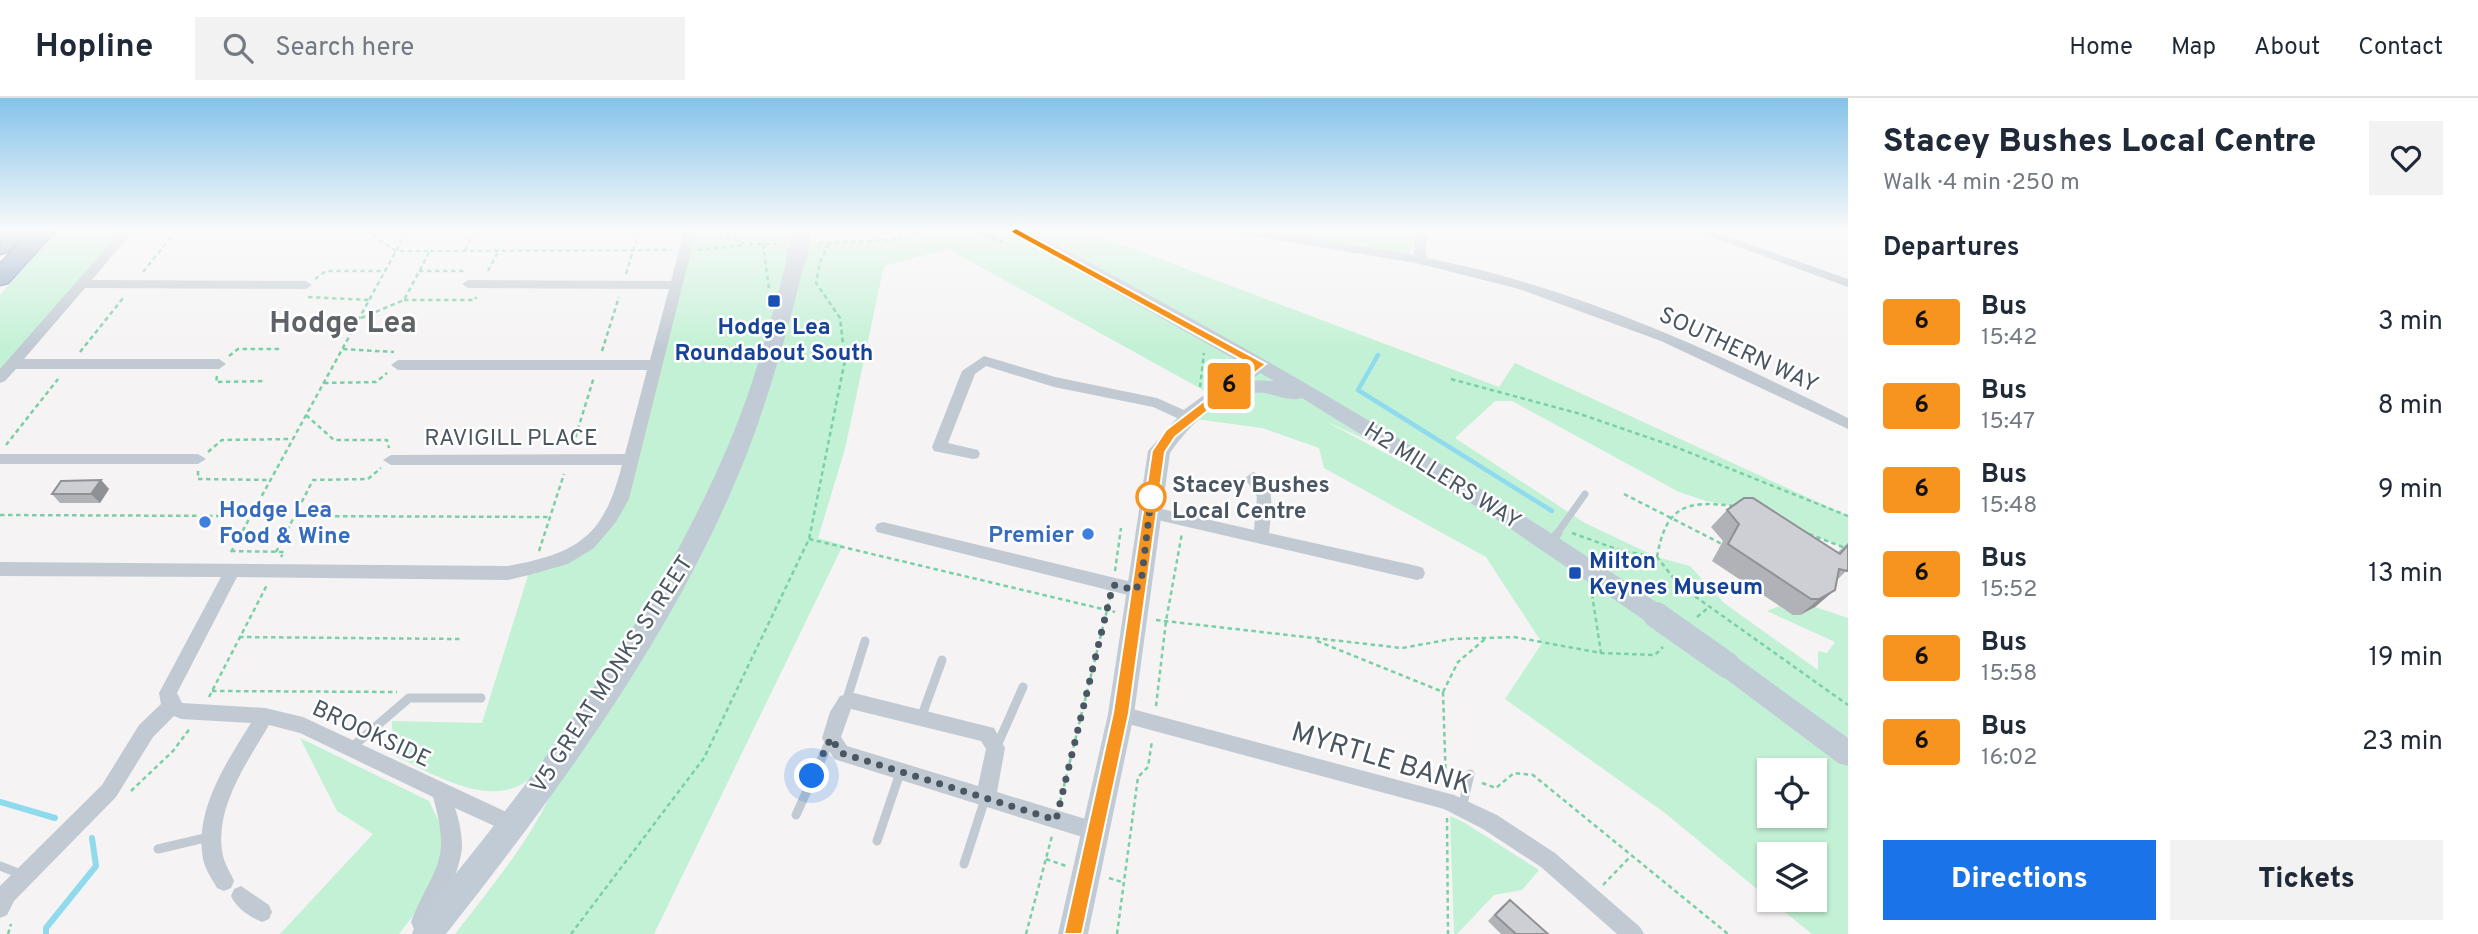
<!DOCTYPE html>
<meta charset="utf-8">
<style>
:root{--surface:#fff;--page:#f2f2f3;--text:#1f2937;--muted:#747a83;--line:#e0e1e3;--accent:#1a73e8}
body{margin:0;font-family:Overpass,sans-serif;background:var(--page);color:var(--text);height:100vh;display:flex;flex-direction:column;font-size:26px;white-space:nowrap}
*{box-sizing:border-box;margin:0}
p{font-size:23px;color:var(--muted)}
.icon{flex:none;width:38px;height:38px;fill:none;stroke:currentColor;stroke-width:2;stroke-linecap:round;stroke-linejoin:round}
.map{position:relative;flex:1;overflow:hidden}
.details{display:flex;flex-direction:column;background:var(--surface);width:630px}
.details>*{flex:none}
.badge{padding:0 14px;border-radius:5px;font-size:24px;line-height:46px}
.fabs{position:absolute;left:1757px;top:660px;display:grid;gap:14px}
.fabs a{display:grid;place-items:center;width:70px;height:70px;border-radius:0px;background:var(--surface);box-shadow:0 2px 5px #0004;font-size:35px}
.you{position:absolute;width:35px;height:35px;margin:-18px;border:5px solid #fff;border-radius:50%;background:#1a73e8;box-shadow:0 0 0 10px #1a73e833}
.map>.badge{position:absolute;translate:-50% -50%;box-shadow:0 0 0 4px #fff}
h2{padding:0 35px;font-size:26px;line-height:63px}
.round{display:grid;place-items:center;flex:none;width:74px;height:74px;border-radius:0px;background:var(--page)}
.head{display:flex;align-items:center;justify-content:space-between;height:119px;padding:0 35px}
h1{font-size:33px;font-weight:800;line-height:52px}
.button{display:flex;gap:14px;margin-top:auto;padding:14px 35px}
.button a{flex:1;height:80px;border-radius:0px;background:var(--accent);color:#fff;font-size:28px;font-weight:800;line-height:80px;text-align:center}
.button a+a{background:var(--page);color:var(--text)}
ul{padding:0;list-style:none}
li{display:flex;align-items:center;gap:21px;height:84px;padding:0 35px}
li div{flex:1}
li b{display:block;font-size:26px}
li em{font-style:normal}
li .badge{min-width:77px;font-weight:700;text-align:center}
header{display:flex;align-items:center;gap:42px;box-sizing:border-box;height:98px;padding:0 35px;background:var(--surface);border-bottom:2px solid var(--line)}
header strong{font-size:33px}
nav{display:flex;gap:38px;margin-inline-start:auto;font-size:24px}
.search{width:490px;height:63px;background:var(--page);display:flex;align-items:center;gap:18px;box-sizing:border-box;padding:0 24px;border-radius:0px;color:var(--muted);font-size:26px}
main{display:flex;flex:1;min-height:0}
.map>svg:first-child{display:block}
.green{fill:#c3f1d5;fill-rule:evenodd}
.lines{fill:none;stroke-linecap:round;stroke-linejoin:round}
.stream-far1{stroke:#90daee;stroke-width:4.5}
.stream{stroke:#90daee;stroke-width:6}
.highway-casing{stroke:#7690ad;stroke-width:3}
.path{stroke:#7ad0a6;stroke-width:2.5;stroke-dasharray:4.5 3.5;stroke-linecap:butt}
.lane-far1{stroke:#c1cad2;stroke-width:7}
.lane{stroke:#c1cad2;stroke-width:9}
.street{fill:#c1cad2;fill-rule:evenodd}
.secondary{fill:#c1cbd6;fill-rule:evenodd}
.highway{fill:#8ba5c1;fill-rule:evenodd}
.secondary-bridge-far1{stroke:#c1cbd6;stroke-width:20}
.secondary-bridge{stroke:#c1cbd6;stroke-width:26}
.wall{fill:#b0b2b7}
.shaded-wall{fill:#909195}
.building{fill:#cdcfd5;stroke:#909195;stroke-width:2}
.line{fill:#f6941f;stroke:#fff;stroke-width:2}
.walk{stroke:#4a5661;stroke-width:7;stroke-dasharray:0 12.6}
.transit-dot{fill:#1a4fb4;stroke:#fff;stroke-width:2.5}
.stop-dot{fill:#fff;stroke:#f6941f;stroke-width:3.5}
.shop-dot{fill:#3f7fe0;stroke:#fff;stroke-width:2.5}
.labels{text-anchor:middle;stroke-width:5;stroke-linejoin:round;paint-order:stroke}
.transit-label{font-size:23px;font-weight:bold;fill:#164399;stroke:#fff}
.street-label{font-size:23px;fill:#4a5661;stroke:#fff}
.stop-label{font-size:23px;font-weight:bold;fill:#4a5661;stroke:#fff;text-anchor:start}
.shop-label{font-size:23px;font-weight:bold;fill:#366cbe;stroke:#fff;text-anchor:start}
.near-street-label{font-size:28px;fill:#4a5661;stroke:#fff}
.district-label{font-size:30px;font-weight:bold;fill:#5f6368;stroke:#fff}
</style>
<header>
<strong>Hopline</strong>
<div class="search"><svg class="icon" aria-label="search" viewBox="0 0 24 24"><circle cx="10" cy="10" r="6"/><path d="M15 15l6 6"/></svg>Search here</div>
<nav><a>Home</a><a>Map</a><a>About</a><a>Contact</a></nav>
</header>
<main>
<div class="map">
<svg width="1848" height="836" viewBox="0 0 1848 836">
<rect width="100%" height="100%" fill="#f5f3f3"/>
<g class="green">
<path d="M57,133H123L83,186L0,279V197Z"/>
<path d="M690,133H802L800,144L890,142L926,133H1016L1034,142L1033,133H1086L1499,289L1515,265L1848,418V451L1739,409L1706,403L1679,394L1512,303H1495L1455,340L1585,425L1657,459L1690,468L1724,505L1818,572V553L1827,555L1835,544L1767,513L1779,508C1795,519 1800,519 1815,509L1848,520V836H1812L1770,802H1815V756H1769V801L1665,715L1505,601L1542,545L1486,459L1324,370L1319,350L1262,330L1188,320L1214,298L948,151L887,167L883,172L845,351L818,440L843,447L654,836H455C489,792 526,748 550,698C557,682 563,664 569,647C555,659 542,673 527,683C486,711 431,674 393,657L392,623L482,625L530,471L604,432ZM1271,274L1535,435L1325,323L1369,343ZM1769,672H1815V718H1769Z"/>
<path d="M1276,133H1417L1409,157L1274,135Z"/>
<path d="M300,640L429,703C434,714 441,726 445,738C453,770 417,813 399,836H280L373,736L337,713Z"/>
<path d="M1450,718L1465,725L1539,772L1522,792L1494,797L1457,836H1454Z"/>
</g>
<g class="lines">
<path class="stream-far1" d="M1378,257L1358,292L1552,413"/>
<g class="stream">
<path d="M0,704L55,720"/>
<path d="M46,836V830L96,768L92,740"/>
</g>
<defs>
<g id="highway">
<path d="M2,133H26L8,154L0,156Z"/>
<path d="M31,133H55L8,185L0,187V166Z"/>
</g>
</defs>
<use href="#highway" class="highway-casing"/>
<g class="path">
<path d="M711,133L747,146H781"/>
<path d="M969,133L1009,146"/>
<path d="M819,145L890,142L926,133"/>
<path d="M763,146L769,191"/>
<path d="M465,152L474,133"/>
<path d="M698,152L744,147"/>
<path d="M430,153L671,152"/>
<path d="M419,173H464"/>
<path d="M488,173L499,152"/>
<path d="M143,174L176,133"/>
<path d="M626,176L639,133"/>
<path d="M315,181L326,173H386"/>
<path d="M308,199L370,202"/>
<path d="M404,202H475L476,199"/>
<path d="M361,220L404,202L430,153H396L366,133"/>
<path d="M343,251L394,254"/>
<path d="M602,253L619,199"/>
<path d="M80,254L124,199"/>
<path d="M229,258L238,251H282"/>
<path d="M217,278L216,284L266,283"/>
<path d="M1451,281L1577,315L1673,348L1848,418"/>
<path d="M324,285L376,284L387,275"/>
<path d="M1200,289L1204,255"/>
<path d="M306,317L334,342H387L389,350"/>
<path d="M6,347L58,281"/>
<path d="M573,347L594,279"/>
<path d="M208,354L222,342L291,341"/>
<path d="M198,373V381L271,382"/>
<path d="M1624,396L1724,447"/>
<path d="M0,417L225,418"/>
<path d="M295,418L550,419"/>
<path d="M1572,435L1622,453L1657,459L1679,487L1848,607"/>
<path d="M1809,436L1848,451"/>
<path d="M809,441L1115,514"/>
<path d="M231,453L284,454L281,459"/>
<path d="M539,453L564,376"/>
<path d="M231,454L407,133"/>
<path d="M276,454L313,382L368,381L381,370"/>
<path d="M1657,459C1666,408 1685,402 1734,408"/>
<path d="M1115,473L1121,430"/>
<path d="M1592,496L1601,555"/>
<path d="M1697,519L1708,510"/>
<path d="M1156,522L1402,550L1452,541L1514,539L1601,555L1655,557L1663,549"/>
<path d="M239,539L460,541"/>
<path d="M1317,543L1443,594L1446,686"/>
<path d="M212,593L397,594"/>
<path d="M1443,594L1458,564L1485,541"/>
<path d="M209,599L267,487"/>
<path d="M1156,608L1166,523L1182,435"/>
<path d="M1482,685L1496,690L1514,675L1533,677L1728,836"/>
<path d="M131,693L173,653L191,629"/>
<path d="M1060,704L1110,500"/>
<path d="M1447,720L1448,836"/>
<path d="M1046,761L1066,768"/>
<path d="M1109,780L1122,784"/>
<path d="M1603,787L1630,759"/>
<path d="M8,836L11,826"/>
<path d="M571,836L704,660L809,441L845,262L840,220L816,185L820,164L829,145"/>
<path d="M1026,836L1052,738"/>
<path d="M1117,836L1138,679L1148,669L1152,643"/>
</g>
<path class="lane-far1" d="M1556,437L1585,396"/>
<g class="lane">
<path d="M1551,444L1558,435"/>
<path d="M846,604L865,543"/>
<path d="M921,620L942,562"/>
<path d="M351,650L409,600H481"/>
<path d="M996,650L1023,589"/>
<path d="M1462,710L1470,676"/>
<path d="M796,717L831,640"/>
<path d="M877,743L901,672"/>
<path d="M158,751L209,739"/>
<path d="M964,766L986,698"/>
<path d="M0,768L23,777"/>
</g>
<g class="street">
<path d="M121,133H133L92,182L306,183L312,187L306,191L85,190L24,261H219L226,266L219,271H16L5,283L0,285V271Z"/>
<path d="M684,133H696L629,401L616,424L594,450L568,466L529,477L508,482L237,479L177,595L182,605L265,610L303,619L519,720L522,727L519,734L512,736L455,710C459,722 462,735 462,748C462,767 439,827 421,834L414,831L411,824C434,767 452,766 433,699L300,635L269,627C247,665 213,711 223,758C225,767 231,775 234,783L231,790L224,793L217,790C212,781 205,771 203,761C194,712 226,665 251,625L181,621L174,618L153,639L116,699L14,803L7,817L0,820V788L102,687L139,627L161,606L159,595L221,479L0,478V464L508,468C579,455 604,438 622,367H391L383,362L391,357L625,356L647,272H398L391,267L398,262H650L669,191L468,190L462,186L468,182L671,183Z"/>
<path d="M1238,133H1263L1414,157L1413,150L1417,133H1429L1425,150L1427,160C1575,189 1714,253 1848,320V331L1661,243L1519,191L1416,165L1240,136Z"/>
<path d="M1695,133H1712L1848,181V189Z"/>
<path d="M984,258L1055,279L1157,300L1193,316L1195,320L1188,325L1153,309L1054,289L986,268L975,276L948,345L978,352L980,356L978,360L973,361L934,353L932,349L962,273Z"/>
<path d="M0,356H198L206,361L198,366H0Z"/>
<path d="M1253,374C1278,382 1271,415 1269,435L1417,468L1423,470L1425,475L1423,480L1417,482L1149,420L1143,418L1141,414L1143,410L1149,408L1254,432L1257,399L1245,380Z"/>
<path d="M883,424L1136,485L1142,487L1144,492L1142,497L1136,499L877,434L875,430L877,426Z"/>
<path d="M854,595L994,630L1005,650L997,694L1102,726L1105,733L1102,740L1095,743L834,661L822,640L830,614L840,598ZM851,611L981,643L986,651L978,688L847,648L841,639Z"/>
<path d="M1121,608L1454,697L1497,717L1555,755L1640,829L1644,836H1617L1541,769L1483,731L1444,711L1121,624L1115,622L1112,616L1115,610Z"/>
<path d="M241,788L269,807L272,814L269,821L262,824C250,819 236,810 231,798L234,791Z"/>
</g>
<g class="secondary">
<path d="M1007,133H1029C1248,247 1459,372 1665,510L1668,517L1665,524L1656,527L1647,524L1493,419L1302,300C1290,304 1277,297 1264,295C1223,291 1192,324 1170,355L1134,616L1088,836H1058L1108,616L1148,353L1185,311L1245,267ZM1260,275L1274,283L1251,282Z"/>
<path d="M796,157L805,162C790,224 773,285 751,345C682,526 564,686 446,836H412L416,825C537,677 652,525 728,348C754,288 770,225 787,162Z"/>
<path d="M1727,556L1736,559L1848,640V668L1838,665L1718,575L1714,567L1718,559Z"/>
</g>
<use href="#highway" class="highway"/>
<path class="secondary-bridge-far1" d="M796,162L802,133"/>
<path class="secondary-bridge" d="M1656,517L1727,567"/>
</g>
<g class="wall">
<path d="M101,382L109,391L100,405H60L52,396Z"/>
<path d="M1727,412L1838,454L1848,445V471L1837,482L1815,509L1800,517H1793L1712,463L1723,443L1711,429Z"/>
<path d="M1510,802L1548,836H1501L1488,823L1502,808Z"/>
</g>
<g class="shaded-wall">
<path d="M101,382L109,391L100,405L91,396Z"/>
<path d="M1835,492L1815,509L1800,517L1819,501Z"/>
</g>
<g class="building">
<path d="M101,382L91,396H52L61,383Z"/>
<path d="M1744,400H1753L1840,456L1848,447V471L1847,473L1839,471L1835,492L1819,501H1811L1728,446L1739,426L1727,412Z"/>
<path d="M1510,802L1548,836H1516L1495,817Z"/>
</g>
<linearGradient id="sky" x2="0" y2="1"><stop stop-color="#85c3ea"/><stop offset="0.53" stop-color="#fafafa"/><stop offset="1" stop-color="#fafafa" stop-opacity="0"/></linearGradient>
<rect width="1848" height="250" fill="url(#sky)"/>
<path class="line" d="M1016,130L1266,266L1175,339L1165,354L1129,615L1082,836H1064L1113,615L1152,353L1166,332L1251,267L1012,135L1011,133Z"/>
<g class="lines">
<path class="walk" d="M812,678L831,640L841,655L1056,722L1113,487L1136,492L1142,477L1152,393L1151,399"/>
</g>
<g class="transit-dot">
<rect x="767" y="196" width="14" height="14" rx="3.5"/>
<rect x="1568" y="468" width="14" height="14" rx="3.5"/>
</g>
<circle class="stop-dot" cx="1151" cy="399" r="14"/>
<g class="shop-dot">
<circle cx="205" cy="424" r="7"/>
<circle cx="1088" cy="436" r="7"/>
</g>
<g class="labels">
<g class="transit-label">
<text x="774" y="236">Hodge Lea<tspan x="774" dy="26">Roundabout South</tspan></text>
<text x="1589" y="470" text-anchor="start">Milton<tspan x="1589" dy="26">Keynes Museum</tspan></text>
</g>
<g class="street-label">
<text transform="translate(1739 251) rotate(25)" y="8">SOUTHERN WAY</text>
<text x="511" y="347">RAVIGILL PLACE</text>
<text transform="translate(1443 377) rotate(32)" y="8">H2 MILLERS WAY</text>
<text transform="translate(611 576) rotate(-57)" y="8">V5 GREAT MONKS STREET</text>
<text transform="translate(372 635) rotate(25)" y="8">BROOKSIDE</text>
</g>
<g class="stop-label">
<text x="1172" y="394">Stacey Bushes<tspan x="1172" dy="26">Local Centre</tspan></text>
</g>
<g class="shop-label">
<text x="219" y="419">Hodge Lea<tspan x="219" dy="26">Food &amp; Wine</tspan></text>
<text x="1074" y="444" text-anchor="end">Premier</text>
</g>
<g class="near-street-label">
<text transform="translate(1382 659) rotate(17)" y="10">MYRTLE BANK</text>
</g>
<g class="district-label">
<text x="343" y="234">Hodge Lea</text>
</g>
</g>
</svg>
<div class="fabs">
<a><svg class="icon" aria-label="locate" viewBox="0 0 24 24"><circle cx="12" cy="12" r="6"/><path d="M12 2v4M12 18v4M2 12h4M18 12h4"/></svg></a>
<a><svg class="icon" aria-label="layers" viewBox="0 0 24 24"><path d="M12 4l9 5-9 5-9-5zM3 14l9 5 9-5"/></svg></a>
</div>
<div class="you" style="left:812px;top:678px"></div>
<b class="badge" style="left:1229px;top:288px;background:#f6941f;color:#111">6</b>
</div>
<section class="details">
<div class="head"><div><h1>Stacey Bushes Local Centre</h1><p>Walk · 4 min · 250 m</p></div><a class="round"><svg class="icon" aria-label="heart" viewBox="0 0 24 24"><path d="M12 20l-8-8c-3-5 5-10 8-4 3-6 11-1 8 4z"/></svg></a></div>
<h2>Departures</h2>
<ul>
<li><span class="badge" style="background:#f6941f;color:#111">6</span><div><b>Bus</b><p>15:42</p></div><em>3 min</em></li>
<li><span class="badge" style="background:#f6941f;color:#111">6</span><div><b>Bus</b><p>15:47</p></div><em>8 min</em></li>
<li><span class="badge" style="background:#f6941f;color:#111">6</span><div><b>Bus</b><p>15:48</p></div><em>9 min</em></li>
<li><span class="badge" style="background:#f6941f;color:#111">6</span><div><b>Bus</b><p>15:52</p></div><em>13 min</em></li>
<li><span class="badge" style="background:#f6941f;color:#111">6</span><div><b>Bus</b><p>15:58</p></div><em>19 min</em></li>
<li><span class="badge" style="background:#f6941f;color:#111">6</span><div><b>Bus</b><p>16:02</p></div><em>23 min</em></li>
</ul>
<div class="button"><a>Directions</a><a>Tickets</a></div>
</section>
</main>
